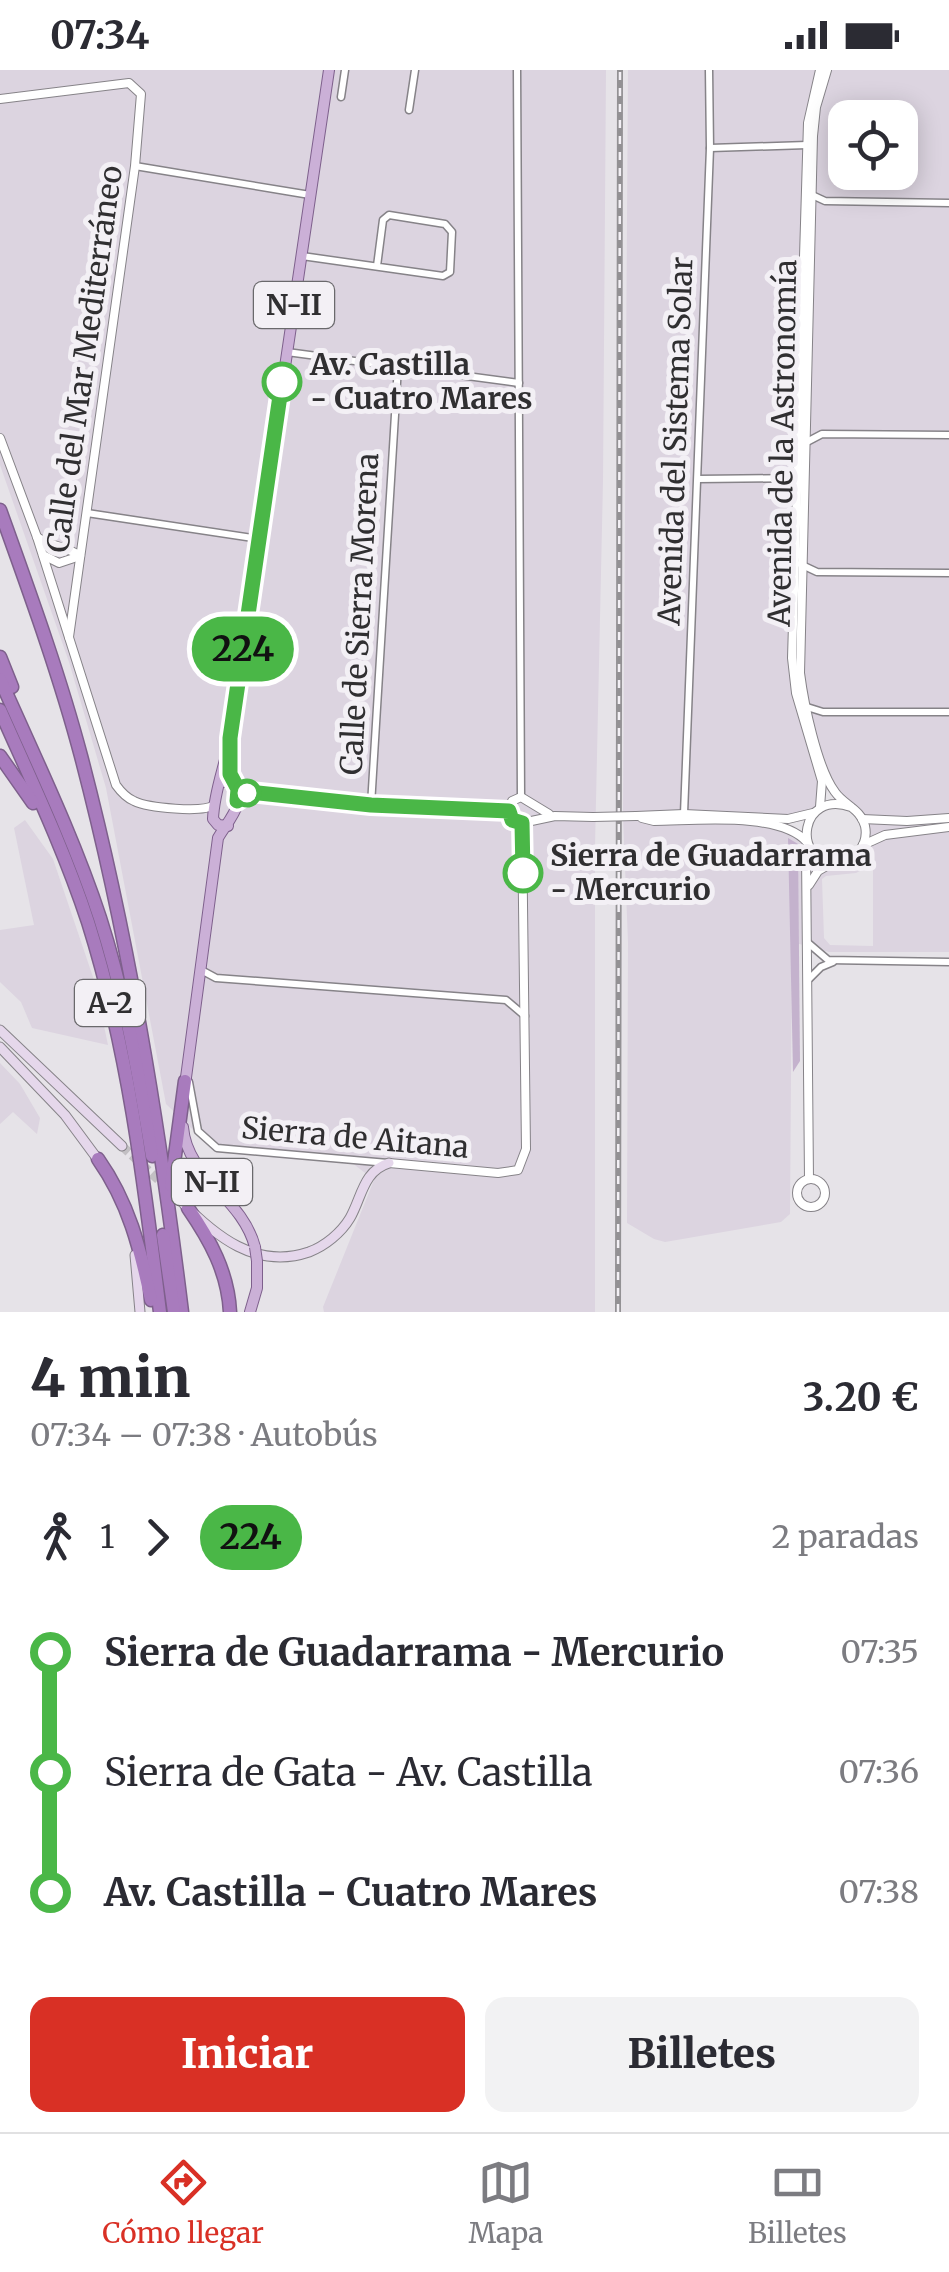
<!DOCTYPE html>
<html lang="es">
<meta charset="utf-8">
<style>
:root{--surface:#fff;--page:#f2f2f3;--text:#2b2b33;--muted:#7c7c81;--line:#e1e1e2;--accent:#d93025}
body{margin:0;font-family:Merriweather,serif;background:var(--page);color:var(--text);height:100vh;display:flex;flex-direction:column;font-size:38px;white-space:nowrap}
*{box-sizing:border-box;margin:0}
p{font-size:32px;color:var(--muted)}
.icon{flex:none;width:55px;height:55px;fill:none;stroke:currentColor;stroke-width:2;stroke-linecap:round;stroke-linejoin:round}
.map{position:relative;height:1242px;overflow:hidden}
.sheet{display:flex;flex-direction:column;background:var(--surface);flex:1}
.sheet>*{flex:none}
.badge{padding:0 20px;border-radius:32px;font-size:35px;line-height:65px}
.buttons{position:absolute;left:828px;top:30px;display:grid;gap:20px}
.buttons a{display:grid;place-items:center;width:90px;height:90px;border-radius:20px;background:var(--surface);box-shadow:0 5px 25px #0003;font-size:50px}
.map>.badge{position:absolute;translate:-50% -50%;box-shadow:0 0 0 5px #fff}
.legs{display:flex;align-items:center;gap:15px;height:110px;padding:0 30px;font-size:32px}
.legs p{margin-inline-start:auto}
.headline{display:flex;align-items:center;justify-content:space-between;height:170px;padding:0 30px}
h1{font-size:55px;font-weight:800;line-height:75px}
.action{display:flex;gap:20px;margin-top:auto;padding:20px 30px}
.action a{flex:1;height:115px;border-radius:20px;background:var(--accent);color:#fff;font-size:40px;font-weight:800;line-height:115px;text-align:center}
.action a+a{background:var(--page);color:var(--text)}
ul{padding:0 30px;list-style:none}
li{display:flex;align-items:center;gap:35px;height:120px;font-size:38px}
li i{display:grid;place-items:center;width:15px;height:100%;margin:0 12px;background:currentColor}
li i::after{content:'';width:25px;height:25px;margin:-12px;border:8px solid;border-radius:50%;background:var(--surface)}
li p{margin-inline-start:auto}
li:first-child i{background:linear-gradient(#0000 50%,currentColor 0)}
li:last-child i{background:linear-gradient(currentColor 50%,#0000 0)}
.status{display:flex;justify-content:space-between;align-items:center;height:70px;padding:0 50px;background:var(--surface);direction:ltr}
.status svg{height:28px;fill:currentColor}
.dock{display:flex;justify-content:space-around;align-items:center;height:140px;border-top:2px solid var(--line);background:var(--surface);font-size:28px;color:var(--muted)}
.dock a{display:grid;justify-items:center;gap:5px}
.dock .current{color:var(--accent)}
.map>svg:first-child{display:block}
.built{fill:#dcd4e0;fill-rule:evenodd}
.green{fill:#c4b2cd}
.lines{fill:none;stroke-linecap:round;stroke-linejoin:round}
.secondary-tunnel{stroke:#c2bfc3;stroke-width:9;stroke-dasharray:9 4.5;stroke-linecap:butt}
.minor-casing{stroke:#868388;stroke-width:9}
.tertiary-casing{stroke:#868388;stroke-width:10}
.secondary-casing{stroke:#868388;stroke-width:11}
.primary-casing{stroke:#7e608c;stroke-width:12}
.motorway-casing{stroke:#7e608c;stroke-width:15}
.minor{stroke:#fff;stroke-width:6}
.tertiary{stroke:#fff;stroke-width:8}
.secondary{stroke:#e5d7eb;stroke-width:9}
.primary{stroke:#cbb0d7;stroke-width:10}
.motorway{stroke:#a87bbd;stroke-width:12}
.rail-casing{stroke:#939194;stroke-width:6}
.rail{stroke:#f3f0f5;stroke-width:2.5;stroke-dasharray:8;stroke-linecap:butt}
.tertiary-bridge-casing{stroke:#868388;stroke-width:10;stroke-linecap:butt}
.primary-bridge-casing{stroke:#7e608c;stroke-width:12;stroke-linecap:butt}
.tertiary-bridge{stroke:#fff;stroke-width:8}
.primary-bridge{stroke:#cbb0d7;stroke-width:10}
.line-1-casing{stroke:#fff;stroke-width:22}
.line-1{stroke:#4ab747;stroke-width:15}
.stop-1-dot{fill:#fff;stroke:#4ab747;stroke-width:5}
.labels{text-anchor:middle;stroke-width:10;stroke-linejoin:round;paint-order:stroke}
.shield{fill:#f3f0f5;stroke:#6a696c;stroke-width:2.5}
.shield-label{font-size:28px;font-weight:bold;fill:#302f31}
.street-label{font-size:30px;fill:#302f31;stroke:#f3f0f5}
.stop-label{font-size:30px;font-weight:bold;fill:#302f31;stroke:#f3f0f5;text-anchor:start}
</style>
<div class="status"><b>07:34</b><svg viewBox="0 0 49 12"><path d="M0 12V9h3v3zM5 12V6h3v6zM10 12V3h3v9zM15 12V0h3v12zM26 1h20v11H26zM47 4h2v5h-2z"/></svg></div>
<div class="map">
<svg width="949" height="1242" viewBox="0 0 949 1242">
<rect width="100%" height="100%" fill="#e6e3e8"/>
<g class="built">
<path d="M0,0H606L603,411L595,777V1242H324L323,1237L374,1110L351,1092L214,1080L166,1034L106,718L69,592L0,395Z"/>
<path d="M628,0H820L808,53L792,588L796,623L822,711V730L813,743L800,748L684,744L639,747L654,751H727L789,758L802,766L818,787L834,793L857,784L863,775L865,758L858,742L835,722L828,708L809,652L800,603L816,37L827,0H949V882H829L792,872L790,1144L781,1152L665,1172L654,1169L627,1153L628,872L623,746ZM845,48H900V102H845ZM873,794V876L830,875L824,868L822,809L826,806L856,803Z"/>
<path d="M25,750L53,789L95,913L108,975L32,958L21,932L0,912V860L34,855L14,758Z"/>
<path d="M0,993L20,1014L40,1048L37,1064L13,1042L0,1054Z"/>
</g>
<path class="green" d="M788,768L798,774L800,991L793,1002Z"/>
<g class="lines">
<path class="secondary-tunnel" d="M122,1076L180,1130"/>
<defs>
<g id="minor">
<path d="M517,0L521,727"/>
<path d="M341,27L345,0"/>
<path d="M409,40L415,0"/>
<path d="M710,78L807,75"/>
<path d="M135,96L310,125"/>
<path d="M812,125L825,131L949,133"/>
<path d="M302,186L443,206L450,202L452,162L445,154L389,145L383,150L377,196"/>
<path d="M287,282L519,313"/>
<path d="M803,374L822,364L949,365"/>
<path d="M698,409L801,408"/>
<path d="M87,443L259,469"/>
<path d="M800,494L817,502L949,503"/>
<path d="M807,637L823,642H949"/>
<path d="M371,735L398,296"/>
<path d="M684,744L710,78L709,0"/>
<path d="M807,872L828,890L949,892"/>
<path d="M203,901L216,908L506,930L525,946"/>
<path d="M808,910L821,897L833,892"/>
<path d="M189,1012L198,1061L217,1078L388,1093"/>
</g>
<g id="tertiary">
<path d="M820,0L808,53L792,588L796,623L822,711L820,737"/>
<path d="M827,0L816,37L813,66L800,603C804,634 817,698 835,722C844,735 861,739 865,756C869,775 854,793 835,793C791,791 800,719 851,737"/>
<path d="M0,29L129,13L141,24L135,96L69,567"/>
<path d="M0,368L37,467L116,715C121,722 127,728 134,731C148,738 203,743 214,735"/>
<path d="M37,467C51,477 67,476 80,486"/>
<path d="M43,485L59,493L80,486"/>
<path d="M236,715C263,731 474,747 509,741"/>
<path d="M509,741L512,731L521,727L549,744"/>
<path d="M636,746L684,744L788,749L813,743"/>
<path d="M642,748L654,751C694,751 779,741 807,772"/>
<path d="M862,749L907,751L949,748"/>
<path d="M522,753L555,746L593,747"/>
<path d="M863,775L885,765L949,757"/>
<path d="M809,777L806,783L809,1109"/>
<path d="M809,815L818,801L830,794"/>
<path d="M389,1093L498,1103L518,1100L526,1079L522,753"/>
<circle cx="811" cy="1123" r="14"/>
</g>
<g id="secondary">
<path d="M0,960L122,1076"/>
<path d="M0,977L65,1045L99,1091"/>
<path d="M180,1130C215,1166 256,1200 309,1182C325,1176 341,1163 350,1148C362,1127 363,1101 389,1093"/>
<path d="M135,1185L140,1242"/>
</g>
<g id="primary">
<path d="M228,756L218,755L213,749C214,721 225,696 230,668L329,0"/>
<path d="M185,1015L218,768C228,750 248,733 233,711L220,712"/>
<path d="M183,1057C187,1108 242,1127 255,1177"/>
<path d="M250,1242L257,1218V1191"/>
</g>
<g id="motorway">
<path d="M0,440C29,521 59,603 81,686C129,869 159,1055 182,1242"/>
<path d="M0,587L12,617"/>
<path d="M0,609C35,688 73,766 100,848C125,926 139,1006 152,1086"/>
<path d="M0,640C31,710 64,779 88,852C128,978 144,1111 160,1242"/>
<path d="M0,686L33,733"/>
<path d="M98,1089C129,1133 140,1178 151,1230"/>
<path d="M171,1115L185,1011"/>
<path d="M188,1138C210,1170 228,1202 230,1242"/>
<path d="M163,1165L174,1242"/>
</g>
</defs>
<use href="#minor" class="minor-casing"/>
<use href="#tertiary" class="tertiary-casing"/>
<use href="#secondary" class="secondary-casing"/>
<use href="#primary" class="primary-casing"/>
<use href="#motorway" class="motorway-casing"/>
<use href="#minor" class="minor"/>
<use href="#tertiary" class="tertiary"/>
<use href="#secondary" class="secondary"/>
<use href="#primary" class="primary"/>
<use href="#motorway" class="motorway"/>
<defs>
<path id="rail" d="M618,1242L620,0"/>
</defs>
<use href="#rail" class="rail-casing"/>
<use href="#rail" class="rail"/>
<defs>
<path id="tertiary-bridge" d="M593,747L636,746"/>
<path id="primary-bridge" d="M255,1177L257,1191"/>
</defs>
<use href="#tertiary-bridge" class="tertiary-bridge-casing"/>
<use href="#primary-bridge" class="primary-bridge-casing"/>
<use href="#tertiary-bridge" class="tertiary-bridge"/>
<use href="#primary-bridge" class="primary-bridge"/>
</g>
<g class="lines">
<defs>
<path id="line-1" d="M282,312L230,668V704L238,719L237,731L250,722L371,735L509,741L512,750L522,753L523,803"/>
</defs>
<use href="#line-1" class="line-1-casing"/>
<use href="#line-1" class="line-1"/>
</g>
<g class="stop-1-dot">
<circle cx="282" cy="312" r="18"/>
<circle cx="247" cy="723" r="12"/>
<circle cx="523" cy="803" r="18"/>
</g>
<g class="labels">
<g class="shield">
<rect x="254" y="212" width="80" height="46" rx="8"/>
<rect x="75" y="910" width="70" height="46" rx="8"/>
<rect x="172" y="1089" width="80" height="46" rx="8"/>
</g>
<g class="shield-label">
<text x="294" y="245">N-II</text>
<text x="110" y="943">A-2</text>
<text x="212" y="1122">N-II</text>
</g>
<g class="street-label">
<text transform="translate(85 289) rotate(-82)" y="10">Calle del Mar Mediterráneo</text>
<text transform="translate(676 371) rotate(-88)" y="10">Avenida del Sistema Solar</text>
<text transform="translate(783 373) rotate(-89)" y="10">Avenida de la Astronomía</text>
<text transform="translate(360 544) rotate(-87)" y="10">Calle de Sierra Morena</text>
<text transform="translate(355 1068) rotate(5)" y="10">Sierra de Aitana</text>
</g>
<g class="stop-label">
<text x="310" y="305">Av. Castilla<tspan x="310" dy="34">- Cuatro Mares</tspan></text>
<text x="550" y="796">Sierra de Guadarrama<tspan x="550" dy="34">- Mercurio</tspan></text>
</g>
</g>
</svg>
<div class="buttons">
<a><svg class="icon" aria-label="locate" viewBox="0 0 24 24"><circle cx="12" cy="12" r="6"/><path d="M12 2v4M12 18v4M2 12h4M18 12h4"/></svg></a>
</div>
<b class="badge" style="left:243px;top:579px;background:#4ab747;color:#111">224</b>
</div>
<section class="sheet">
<div class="headline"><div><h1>4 min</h1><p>07:34 – 07:38 · Autobús</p></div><b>3.20 €</b></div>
<div class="legs"><svg class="icon" aria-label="walk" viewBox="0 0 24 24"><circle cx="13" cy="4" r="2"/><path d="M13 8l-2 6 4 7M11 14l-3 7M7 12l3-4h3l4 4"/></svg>1<svg class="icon" aria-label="forward" viewBox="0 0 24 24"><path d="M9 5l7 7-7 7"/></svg><b class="badge" style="background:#4ab747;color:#111">224</b><p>2 paradas</p></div>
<ul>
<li><i style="color:#4ab747"></i><b>Sierra de Guadarrama - Mercurio</b><p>07:35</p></li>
<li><i style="color:#4ab747"></i><span>Sierra de Gata - Av. Castilla</span><p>07:36</p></li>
<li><i style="color:#4ab747"></i><b>Av. Castilla - Cuatro Mares</b><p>07:38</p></li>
</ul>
<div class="action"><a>Iniciar</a><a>Billetes</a></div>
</section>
<nav class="dock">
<a class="current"><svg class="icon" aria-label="directions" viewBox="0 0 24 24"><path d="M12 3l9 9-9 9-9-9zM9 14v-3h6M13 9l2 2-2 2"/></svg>Cómo llegar</a>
<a><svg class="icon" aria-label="map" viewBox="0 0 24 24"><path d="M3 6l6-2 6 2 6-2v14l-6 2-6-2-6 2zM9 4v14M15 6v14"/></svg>Mapa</a>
<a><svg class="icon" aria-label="tickets" viewBox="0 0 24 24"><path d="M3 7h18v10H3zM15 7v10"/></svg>Billetes</a>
</nav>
